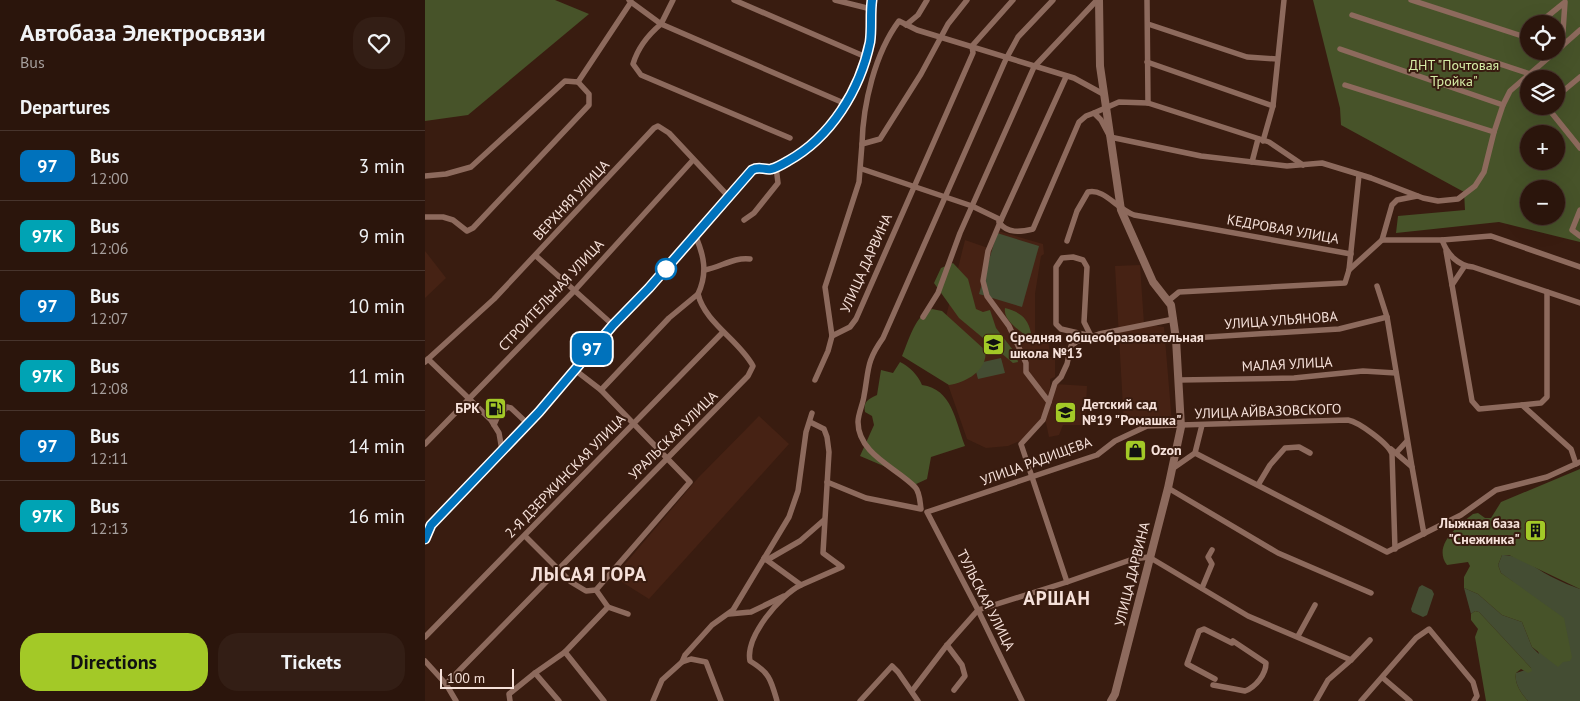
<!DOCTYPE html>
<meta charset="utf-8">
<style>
:root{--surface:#2b150c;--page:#331e15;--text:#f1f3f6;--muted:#a69f9d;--line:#47342d;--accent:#a3c927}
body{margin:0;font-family:"PT Sans",sans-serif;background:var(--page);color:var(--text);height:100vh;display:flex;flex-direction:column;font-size:19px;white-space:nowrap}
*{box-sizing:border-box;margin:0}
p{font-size:16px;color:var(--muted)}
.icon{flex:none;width:28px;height:28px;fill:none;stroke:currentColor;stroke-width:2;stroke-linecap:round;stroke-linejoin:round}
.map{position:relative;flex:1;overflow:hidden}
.sheet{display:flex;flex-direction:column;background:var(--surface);width:425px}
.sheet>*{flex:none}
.badge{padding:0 10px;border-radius:8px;font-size:18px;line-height:32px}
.tools{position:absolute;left:1095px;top:15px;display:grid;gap:10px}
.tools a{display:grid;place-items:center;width:45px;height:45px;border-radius:50%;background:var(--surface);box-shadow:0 5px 20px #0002,0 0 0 1px var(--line);font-size:25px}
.scale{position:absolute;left:15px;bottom:12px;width:74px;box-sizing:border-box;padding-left:5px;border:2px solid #f6e1da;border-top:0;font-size:14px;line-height:18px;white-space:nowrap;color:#f6e1da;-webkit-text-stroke:4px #391c10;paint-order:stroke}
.map>.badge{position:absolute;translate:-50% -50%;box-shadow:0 0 0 2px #fff}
h2{padding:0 20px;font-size:19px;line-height:45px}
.round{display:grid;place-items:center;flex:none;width:52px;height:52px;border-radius:20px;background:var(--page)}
.overview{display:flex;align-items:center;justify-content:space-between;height:85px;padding:0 20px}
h1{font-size:24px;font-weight:700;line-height:38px}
.cta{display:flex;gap:10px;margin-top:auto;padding:10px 20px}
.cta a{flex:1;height:58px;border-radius:20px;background:var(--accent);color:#111;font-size:20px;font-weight:700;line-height:58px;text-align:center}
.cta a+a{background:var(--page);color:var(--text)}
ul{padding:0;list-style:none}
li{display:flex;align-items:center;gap:15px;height:70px;padding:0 20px;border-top:1px solid var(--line)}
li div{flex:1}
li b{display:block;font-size:19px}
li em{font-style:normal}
li .badge{min-width:55px;font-weight:700;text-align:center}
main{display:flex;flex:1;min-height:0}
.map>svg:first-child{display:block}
.built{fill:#462214}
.green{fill:#444d33}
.forest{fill:#475329;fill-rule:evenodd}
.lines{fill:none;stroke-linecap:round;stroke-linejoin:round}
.street{stroke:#8d6a5d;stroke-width:5.5}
.secondary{stroke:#8d6a5d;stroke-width:8}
.line-casing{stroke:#fff;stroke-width:11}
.line{stroke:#0072bc;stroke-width:8}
.stop-dot{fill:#fff;stroke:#0072bc;stroke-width:2.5}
.labels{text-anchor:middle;stroke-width:4;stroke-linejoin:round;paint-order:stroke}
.park-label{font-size:14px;fill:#d6eda6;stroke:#391c10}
.street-label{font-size:14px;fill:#f6e1da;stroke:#391c10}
.poi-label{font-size:14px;font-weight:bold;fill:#f6e1da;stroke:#391c10;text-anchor:start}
.district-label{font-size:19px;font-weight:bold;letter-spacing:1px;fill:#f6e1da;stroke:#391c10}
</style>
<main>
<section class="sheet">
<div class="overview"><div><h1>Автобаза Электросвязи</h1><p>Bus</p></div><a class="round"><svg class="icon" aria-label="heart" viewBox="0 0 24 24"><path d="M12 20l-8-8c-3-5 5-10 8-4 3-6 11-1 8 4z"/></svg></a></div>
<h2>Departures</h2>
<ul>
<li><span class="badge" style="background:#0072bc;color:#fff">97</span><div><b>Bus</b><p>12:00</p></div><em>3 min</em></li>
<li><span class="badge" style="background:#00a3b4;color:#fff">97К</span><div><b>Bus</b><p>12:06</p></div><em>9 min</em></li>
<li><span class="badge" style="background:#0072bc;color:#fff">97</span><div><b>Bus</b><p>12:07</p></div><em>10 min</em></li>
<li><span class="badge" style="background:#00a3b4;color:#fff">97К</span><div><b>Bus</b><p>12:08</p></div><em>11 min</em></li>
<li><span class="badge" style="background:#0072bc;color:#fff">97</span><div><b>Bus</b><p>12:11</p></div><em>14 min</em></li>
<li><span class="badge" style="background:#00a3b4;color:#fff">97К</span><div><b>Bus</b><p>12:13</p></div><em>16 min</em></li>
</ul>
<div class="cta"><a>Directions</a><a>Tickets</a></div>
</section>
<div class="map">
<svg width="1155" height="701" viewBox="0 0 1155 701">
<rect width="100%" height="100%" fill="#391c10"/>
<g class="built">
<path d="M573,231L618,244L619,254L616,256L610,294V333L623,337L625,357H630V377L625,379V389L618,415L609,428L595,441L583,446L561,448L542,439L512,353L540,240L566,249Z"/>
<path d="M0,251L21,278L0,298Z"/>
<path d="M715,265L719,324L739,327L747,423L699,425L690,266Z"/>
<path d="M630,384L662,386L660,425H638L634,435L624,437L620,418Z"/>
<path d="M334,416L364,444L224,599L189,577L273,478Z"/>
</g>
<g class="green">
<path d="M572,233L614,246L597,307L554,294Z"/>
<path d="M576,358L580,373L553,379L549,364Z"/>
<path d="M1077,555C1096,554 1113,571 1129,578C1137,582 1146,586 1155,589V701H1103C1096,693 1089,684 1091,673L1106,668L1054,612L1050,611L1046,614L1039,588L1053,594L1077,615L1097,622L1107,647L1114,654L1088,582L1076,573L1073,565Z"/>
<path d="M997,585L1007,590L1009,594L1002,615L998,617L987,612L986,609L994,587Z"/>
</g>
<g class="forest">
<path d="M0,0H130L164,14L43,115L0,121Z"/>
<path d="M888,0H1155V242L1074,222L971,233L973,216L1040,210L1039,192L916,125L915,108ZM1104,24H1131V51H1104ZM1104,79H1131V106H1104ZM1104,134H1131V161H1104ZM1104,189H1131V216H1104Z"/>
<path d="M528,263L543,279L551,309L558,312L565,310L571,328L591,354L593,362L588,363L534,318L509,283L516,268Z"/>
<path d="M580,308C595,312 603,318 606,333L601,336C593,329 578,320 580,308Z"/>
<path d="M507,309L517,311L560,350C564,370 540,383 524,385L477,356C484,340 490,315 507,309Z"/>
<path d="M475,362C484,366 493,375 497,385C527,389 530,420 540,446L506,457L502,479L489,485L468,470L435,456L449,425L447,416L440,412C438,402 443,399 452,395L456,370L468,373Z"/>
<path d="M1155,469V589L1084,555H1077L1073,565L1076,573L1139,618L1147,657L1145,661L1138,662L1133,667L1107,647L1097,622L1077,615L1053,594L1039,588V577L1045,566L1043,562L1022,565C1007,545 1034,525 1048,514L1053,513L1060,518H1066L1076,502Z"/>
<path d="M1050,611L1054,612L1106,668L1107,671L1103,673L1096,669L1091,673C1089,684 1096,693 1103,701H1061L1050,637L1053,629L1046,620V614Z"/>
</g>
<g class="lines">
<g class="street">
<path d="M248,0L236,24L421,104"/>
<path d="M309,0L441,57"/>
<path d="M410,0L446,9"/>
<path d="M542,0L523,24L496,74L455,139L437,144L434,182L400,287L407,336L425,327L431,319L548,53L547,46L588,0"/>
<path d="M722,0L723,103"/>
<path d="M986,0L1097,36L1104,31"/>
<path d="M206,2L236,24C223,35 213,47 208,64L216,75L365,138"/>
<path d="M927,15L1105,74"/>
<path d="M723,24L822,57L852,59"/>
<path d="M481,25L493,15L502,0"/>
<path d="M1137,46L1155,30"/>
<path d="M915,49L1078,105L1085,91L1137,46L1140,2L1113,24"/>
<path d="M722,62L848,106"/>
<path d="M920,85L1069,132L1078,105"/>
<path d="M1131,97L1155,77"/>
<path d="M1124,106L1126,112L1155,148"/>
<path d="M669,113L694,102L723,103L844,142L878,165"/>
<path d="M838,141L848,106L859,0"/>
<path d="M437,144C438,104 450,53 474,21L492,30L649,78L680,95"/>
<path d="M827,162L862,166L897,163L946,178L998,198L1013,201L1033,199L1050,186L1059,172L1069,132"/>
<path d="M437,169L547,206L576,220L563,251L558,281L562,296L584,326L601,363V372L624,402L630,383L636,377L642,364L646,346L651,342L674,334L749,319"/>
<path d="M0,176L21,174L46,167L140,81L153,82L206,2L204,0"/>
<path d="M1155,210L1147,230L1155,236"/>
<path d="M0,217H18L28,220L42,231L48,228L164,105V94L153,82"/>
<path d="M319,220L329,213L353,183L351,167"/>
<path d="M576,220L641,77"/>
<path d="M574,222C582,234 596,232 608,229L654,122L661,116L669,113L676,120L685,137L776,156L827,162L833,139"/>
<path d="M270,235C279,255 283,273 273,294"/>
<path d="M957,240L967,205L972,200L992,196"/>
<path d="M1017,240C1022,254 1033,266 1048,267L1155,303"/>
<path d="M642,241L652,211L663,192C679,188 692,209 709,215L926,254"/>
<path d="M1021,251L1027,285"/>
<path d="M111,256L188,325"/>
<path d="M648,257L658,260L662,267L659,322L666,336L636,329L631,324V267L637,258Z"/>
<path d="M1039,267L1027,285L1047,401L1054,409L1097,405L1146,449L1151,464"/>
<path d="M280,270C296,267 309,257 325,259"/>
<path d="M924,270L957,240H1017L1066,236L1155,267"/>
<path d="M952,286L962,317L987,467"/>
<path d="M743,301L754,292L920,283L924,270L934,175"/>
<path d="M498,317L513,293L535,233L609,67L672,0"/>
<path d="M751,339L914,329L962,317"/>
<path d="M3,359L69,299L229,128L233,126L244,133L303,196"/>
<path d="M0,362L3,359L66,420L74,433L77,450"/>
<path d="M390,380L403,351L407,336"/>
<path d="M754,380L869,378L938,371L971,373"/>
<path d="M624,402L618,420L596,444L642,582"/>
<path d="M1097,405L1116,403L1122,397V292"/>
<path d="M69,425L72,418L82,407L86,408L103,424"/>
<path d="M0,444L150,290L268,160"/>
<path d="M966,449L987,467L999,534"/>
<path d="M770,453L962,552L1036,515L1071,490L1122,477L1155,462"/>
<path d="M971,453L982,441"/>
<path d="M747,469L770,453L777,425"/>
<path d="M402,482L441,498L496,509C495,503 495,492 490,487C472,468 433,454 433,422C433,414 438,404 439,396C444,369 441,362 458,338L581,59L593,37L628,0"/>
<path d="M833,485L845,465L860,448L874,447L885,453"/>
<path d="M743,488L853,553L946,593"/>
<path d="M100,536L146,582L161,591L171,590L265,482L176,390L150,370"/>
<path d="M339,558L376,585L417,567L398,553L404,452L402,437L399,429L385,422"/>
<path d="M342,560L375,541L399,520"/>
<path d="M777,588L787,564L783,557L787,550"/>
<path d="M171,590L183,607"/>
<path d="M304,614L326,612L359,596"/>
<path d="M873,636L890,605"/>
<path d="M0,637L298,332"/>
<path d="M522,645L537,665L540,676L529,690"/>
<path d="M140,652L179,701"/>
<path d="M926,660L945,640"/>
<path d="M0,661L21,684L31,701"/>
<path d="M257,662L266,659L281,662L296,701"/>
<path d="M958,678L985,701"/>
<path d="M790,679L762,664L774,631L779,629L807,643"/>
<path d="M21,684L323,376L328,366C314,340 280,323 273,294L244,318L176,390"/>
<path d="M788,685L820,691C831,687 841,674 841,663L808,641"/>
<path d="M487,691L522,645L553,610L642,582L708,559L724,557L823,616L926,660L903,680L891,701"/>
<path d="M85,701L84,694L110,673"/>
<path d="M134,701L110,673L140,652L183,607L203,614"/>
<path d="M228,701L237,680L257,662L260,655L287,625L308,610L364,517L373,491L381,432L387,413"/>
<path d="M352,701C346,680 345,673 325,661C320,637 355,595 376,585"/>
<path d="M435,701L467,666L473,672L493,701"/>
<path d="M597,701L553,610L502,512L672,455L690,441L722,426L923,420C934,422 964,444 967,454L970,549"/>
<path d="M936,701L991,638L1004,629L1048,682L1052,696L1049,701"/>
</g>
<g class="secondary">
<path d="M674,0L675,66L696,210L728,282L746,305L751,339L756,427L743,488L690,694L686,701"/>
<path d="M0,539L6,525L120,404L188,325L242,269L327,170C334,165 339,170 346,169C351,168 358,164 363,161C406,137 435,90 445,42C447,28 445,14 447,0"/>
</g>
</g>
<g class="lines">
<defs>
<path id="line" d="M0,539L6,525L114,412L188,325L224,288L327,170C334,166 339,170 346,169C351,168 358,164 363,161C406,137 435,90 445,42C447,28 445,14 447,0"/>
</defs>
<use href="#line" class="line-casing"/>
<use href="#line" class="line"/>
</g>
<defs>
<symbol id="school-square" viewBox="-11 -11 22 22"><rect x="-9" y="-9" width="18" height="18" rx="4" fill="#a3c927" stroke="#391c10"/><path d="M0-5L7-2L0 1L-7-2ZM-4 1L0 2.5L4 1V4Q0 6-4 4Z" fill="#111"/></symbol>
<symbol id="fuel-square" viewBox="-11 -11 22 22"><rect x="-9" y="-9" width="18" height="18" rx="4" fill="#a3c927" stroke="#391c10"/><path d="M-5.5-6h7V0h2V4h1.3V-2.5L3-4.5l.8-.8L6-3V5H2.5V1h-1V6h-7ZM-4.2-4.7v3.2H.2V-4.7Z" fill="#111"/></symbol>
<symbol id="shop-square" viewBox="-11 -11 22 22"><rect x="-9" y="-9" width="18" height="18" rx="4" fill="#a3c927" stroke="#391c10"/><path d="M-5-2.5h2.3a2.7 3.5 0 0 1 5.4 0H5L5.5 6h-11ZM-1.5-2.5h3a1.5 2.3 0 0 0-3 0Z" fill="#111"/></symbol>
<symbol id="building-square" viewBox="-11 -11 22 22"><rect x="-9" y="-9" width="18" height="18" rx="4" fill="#a3c927" stroke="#391c10"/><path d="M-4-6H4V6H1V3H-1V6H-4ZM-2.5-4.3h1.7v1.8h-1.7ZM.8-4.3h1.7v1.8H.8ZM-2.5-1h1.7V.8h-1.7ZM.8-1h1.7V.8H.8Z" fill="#111"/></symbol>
</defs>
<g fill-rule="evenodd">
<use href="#school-square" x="556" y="332" width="25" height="25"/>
<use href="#fuel-square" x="58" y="396" width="25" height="25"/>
<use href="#school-square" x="628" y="400" width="25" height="25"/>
<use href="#shop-square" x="698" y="438" width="25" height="25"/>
<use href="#building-square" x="1098" y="518" width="25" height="25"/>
</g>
<circle class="stop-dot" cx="241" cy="269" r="10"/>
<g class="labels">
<g class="park-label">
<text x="1029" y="70">ДНТ "Почтовая<tspan x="1029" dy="16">Тройка"</tspan></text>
</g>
<g class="street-label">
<text transform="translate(146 200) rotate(-47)" y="5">ВЕРХНЯЯ УЛИЦА</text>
<text transform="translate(858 229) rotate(10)" y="5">КЕДРОВАЯ УЛИЦА</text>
<text transform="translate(441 263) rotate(-66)" y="5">УЛИЦА ДАРВИНА</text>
<text transform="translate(126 295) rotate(-47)" y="5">СТРОИТЕЛЬНАЯ УЛИЦА</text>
<text transform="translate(856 320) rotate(-4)" y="5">УЛИЦА УЛЬЯНОВА</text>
<text transform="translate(862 364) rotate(-3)" y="5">МАЛАЯ УЛИЦА</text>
<text transform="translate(843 411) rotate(-2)" y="5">УЛИЦА АЙВАЗОВСКОГО</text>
<text transform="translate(248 435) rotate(-45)" y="5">УРАЛЬСКАЯ УЛИЦА</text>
<text transform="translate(611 461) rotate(-20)" y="5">УЛИЦА РАДИЩЕВА</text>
<text transform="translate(140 476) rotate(-46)" y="5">2-Я ДЗЕРЖИНСКАЯ УЛИЦА</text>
<text transform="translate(707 574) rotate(-76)" y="5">УЛИЦА ДАРВИНА</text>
<text transform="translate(561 600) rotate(63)" y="5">ТУЛЬСКАЯ УЛИЦА</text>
</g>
<g class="poi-label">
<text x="585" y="342">Средняя общеобразовательная<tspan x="585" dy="16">школа №13</tspan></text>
<text x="657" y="409">Детский сад<tspan x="657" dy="16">№19 "Ромашка"</tspan></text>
<text x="55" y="413" text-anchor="end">БРК</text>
<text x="726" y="455">Ozon</text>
<text x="1095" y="528" text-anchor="end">Лыжная база<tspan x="1095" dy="16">"Снежинка"</tspan></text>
</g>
<g class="district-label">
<text x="164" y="581">ЛЫСАЯ ГОРА</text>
<text x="632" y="605">АРШАН</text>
</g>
</g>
</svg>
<div class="tools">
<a><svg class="icon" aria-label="locate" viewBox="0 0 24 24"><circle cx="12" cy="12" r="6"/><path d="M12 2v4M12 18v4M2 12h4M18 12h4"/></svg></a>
<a><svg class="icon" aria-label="layers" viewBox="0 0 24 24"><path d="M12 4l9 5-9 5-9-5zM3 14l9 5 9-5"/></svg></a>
<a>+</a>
<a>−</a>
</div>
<div class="scale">100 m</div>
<b class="badge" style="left:167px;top:349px;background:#0072bc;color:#fff">97</b>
</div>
</main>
